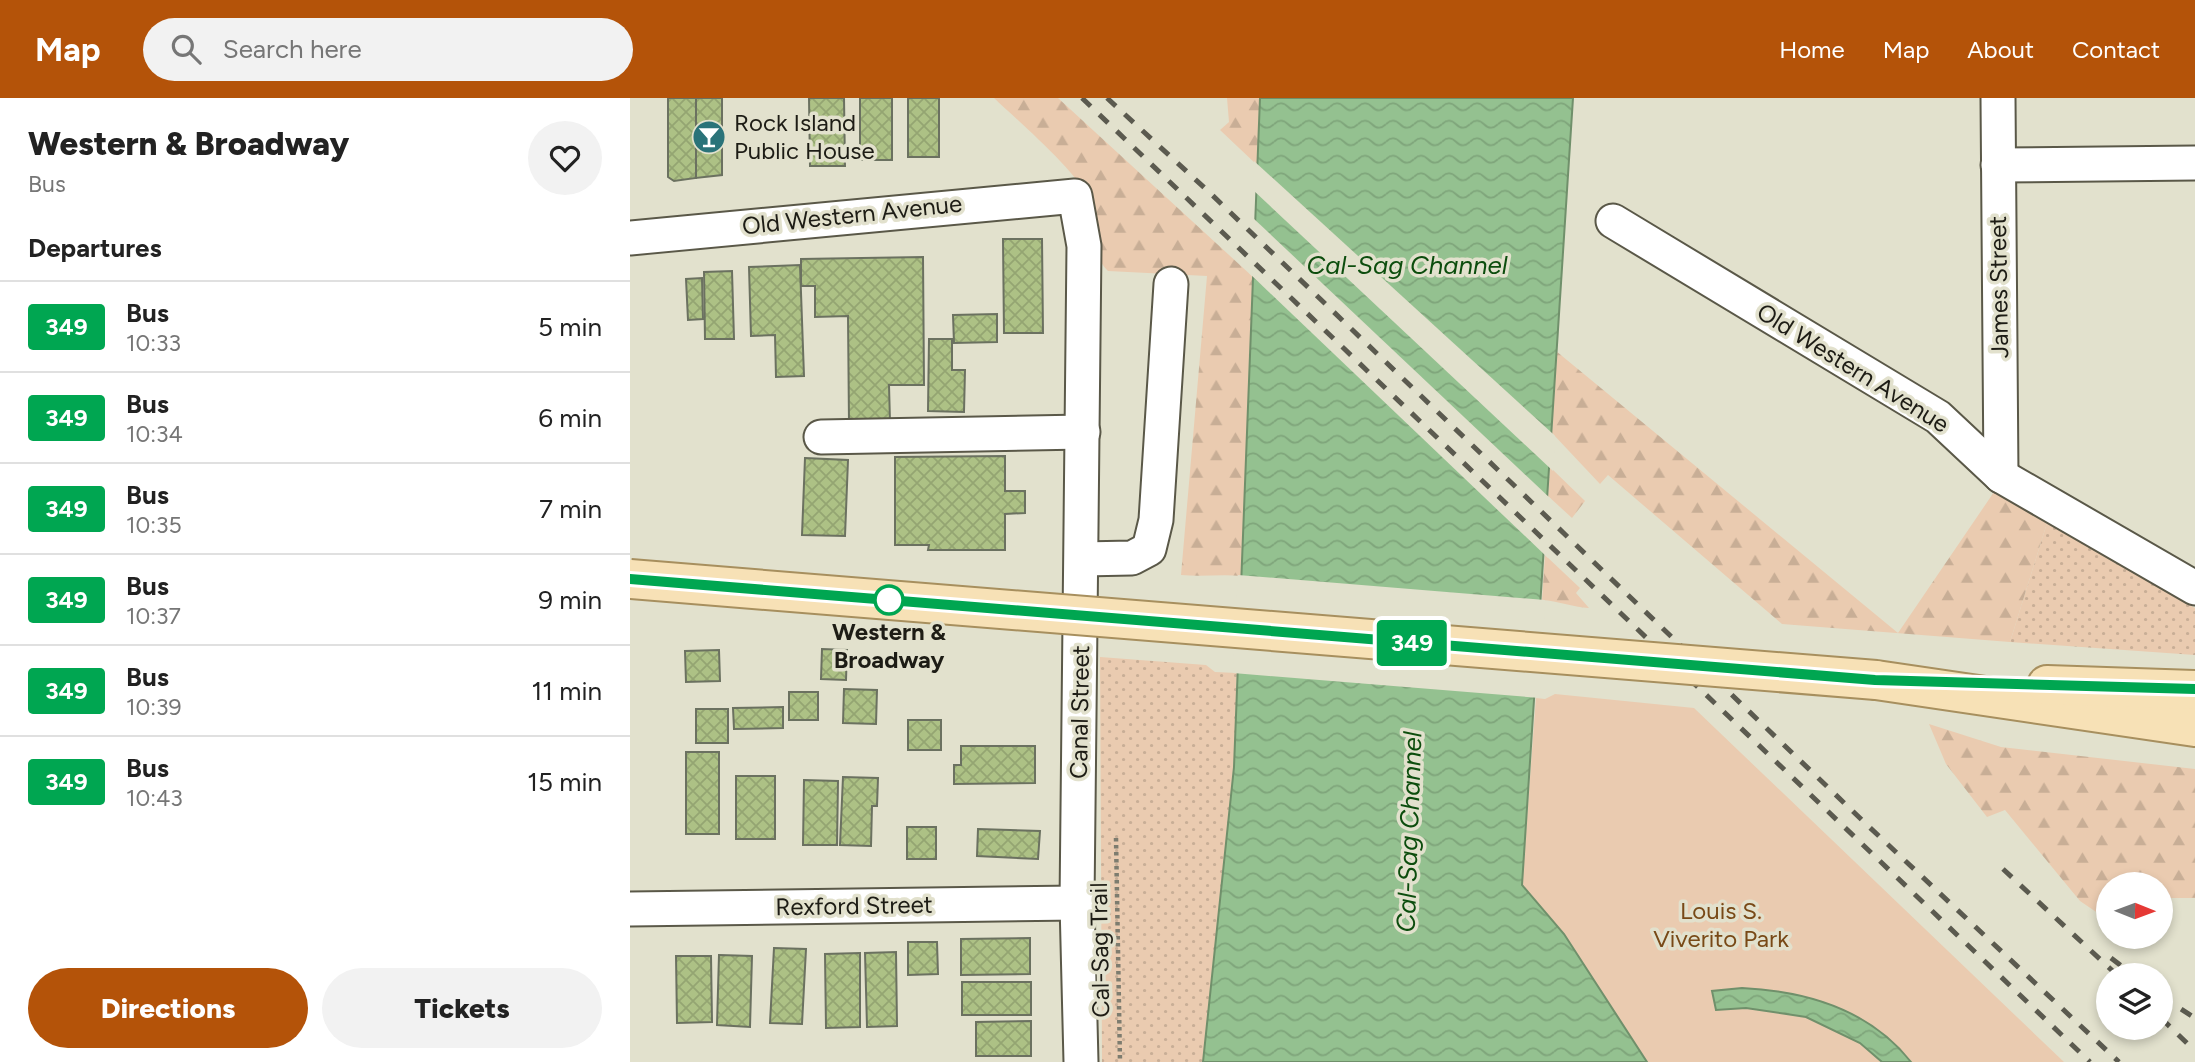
<!DOCTYPE html>
<style>
:root{--surface:#fff;--page:#f2f2f2;--text:#222;--muted:#767676;--line:#e0e0e0;--accent:#b45309}
body{margin:0;font-family:Figtree,sans-serif;background:var(--page);color:var(--text);height:100vh;display:flex;flex-direction:column;font-size:26px;white-space:nowrap}
*{box-sizing:border-box;margin:0}
p{font-size:23px;color:var(--muted)}
.icon{flex:none;width:38px;height:38px;fill:none;stroke:currentColor;stroke-width:2;stroke-linecap:round;stroke-linejoin:round}
.map{position:relative;flex:1;overflow:hidden}
.sheet{display:flex;flex-direction:column;background:var(--surface);width:630px}
.sheet>*{flex:none}
.badge{padding:0 14px;border-radius:5px;font-size:24px;line-height:46px}
.needle{width:46px;rotate:91deg}
.controls{position:absolute;left:1466px;top:774px;display:grid;gap:14px}
.controls a{display:grid;place-items:center;width:77px;height:77px;border-radius:50%;background:var(--surface);box-shadow:0 4px 10px #0003;font-size:35px}
.map>.badge{position:absolute;translate:-50% -50%;box-shadow:0 0 0 4px #fff}
h2{padding:0 28px;font-size:26px;line-height:63px}
.round{display:grid;place-items:center;flex:none;width:74px;height:74px;border-radius:37px;background:var(--page)}
.headline{display:flex;align-items:center;justify-content:space-between;height:119px;padding:0 28px}
h1{font-size:33px;font-weight:800;line-height:52px}
.cta{display:flex;gap:14px;margin-top:auto;padding:14px 28px}
.cta a{flex:1;height:80px;border-radius:42px;background:var(--accent);color:#fff;font-size:28px;font-weight:800;line-height:80px;text-align:center}
.cta a+a{background:var(--page);color:var(--text)}
ul{padding:0;list-style:none}
li{display:flex;align-items:center;gap:21px;height:91px;padding:0 28px;border-top:2px solid var(--line)}
li div{flex:1}
li b{display:block;font-size:26px}
li em{font-style:normal}
li .badge{min-width:77px;font-weight:700;text-align:center}
header{display:flex;align-items:center;gap:42px;box-sizing:border-box;height:98px;padding:0 35px;background:var(--accent);color:#fff}
header strong{font-size:33px}
nav{display:flex;gap:38px;margin-inline-start:auto;font-size:24px}
.search{width:490px;height:63px;background:var(--page);display:flex;align-items:center;gap:18px;box-sizing:border-box;padding:0 24px;border-radius:38px;color:var(--muted);font-size:26px}
main{display:flex;flex:1;min-height:0}
.map>svg:first-child{display:block}
.grass{fill:url(#grass-dots)}
.forest{fill:url(#forest-firs)}
.green{fill:#eacbb0}
.water{fill:url(#water-waves);stroke:#70906b;stroke-width:2}
.pier{fill:#e2e1cd}
.building{fill:url(#building-cross-hatch);stroke:#6b7160;stroke-width:2}
.lines{fill:none;stroke-linecap:round;stroke-linejoin:round}
.minor-casing{stroke:#5a5848;stroke-width:37}
.major-casing{stroke:#a78f5e;stroke-width:42}
.path{stroke:#7d7c6f;stroke-width:4.5;stroke-dasharray:3.5 3.5;stroke-linecap:butt}
.minor{stroke:#fff;stroke-width:33}
.major{stroke:#f7e1b6;stroke-width:38}
.rail{stroke:#5b5a4f;stroke-width:5;stroke-dasharray:12 12;stroke-linecap:butt}
.major-bridge-casing{stroke:#a78f5e;stroke-width:42;stroke-linecap:butt}
.major-bridge{stroke:#f7e1b6;stroke-width:38}
.line-casing{stroke:#fff;stroke-width:16}
.line{stroke:#00a651;stroke-width:10}
.stop-dot{fill:#fff;stroke:#00a651;stroke-width:3.5}
.labels{text-anchor:middle;stroke-width:7;stroke-linejoin:round;paint-order:stroke}
.poi-label{font-size:24px;fill:#1d1c15;stroke:#e2e1cd;text-anchor:start}
.street-label{font-size:24px;fill:#1d1c15;stroke:#e2e1cd}
.stop-label{font-size:24px;font-weight:bold;fill:#1d1c15;stroke:#e2e1cd}
.park-label{font-size:24px;fill:#784916;stroke:#e2e1cd}
.water-label{font-size:26px;font-style:italic;fill:#0c4d0d;stroke:#e2e1cd}
</style>
<header>
<strong>Map</strong>
<div class="search"><svg class="icon" aria-label="search" viewBox="0 0 24 24"><circle cx="10" cy="10" r="6"/><path d="M15 15l6 6"/></svg>Search here</div>
<nav><a>Home</a><a>Map</a><a>About</a><a>Contact</a></nav>
</header>
<main>
<section class="sheet">
<div class="headline"><div><h1>Western &amp; Broadway</h1><p>Bus</p></div><a class="round"><svg class="icon" aria-label="heart" viewBox="0 0 24 24"><path d="M12 20l-8-8c-3-5 5-10 8-4 3-6 11-1 8 4z"/></svg></a></div>
<h2>Departures</h2>
<ul>
<li><span class="badge" style="background:#00a651;color:#fff">349</span><div><b>Bus</b><p>10:33</p></div><em>5 min</em></li>
<li><span class="badge" style="background:#00a651;color:#fff">349</span><div><b>Bus</b><p>10:34</p></div><em>6 min</em></li>
<li><span class="badge" style="background:#00a651;color:#fff">349</span><div><b>Bus</b><p>10:35</p></div><em>7 min</em></li>
<li><span class="badge" style="background:#00a651;color:#fff">349</span><div><b>Bus</b><p>10:37</p></div><em>9 min</em></li>
<li><span class="badge" style="background:#00a651;color:#fff">349</span><div><b>Bus</b><p>10:39</p></div><em>11 min</em></li>
<li><span class="badge" style="background:#00a651;color:#fff">349</span><div><b>Bus</b><p>10:43</p></div><em>15 min</em></li>
</ul>
<div class="cta"><a>Directions</a><a>Tickets</a></div>
</section>
<div class="map">
<svg width="1565" height="964" viewBox="0 0 1565 964">
<defs>
<pattern id="grass-dots" width="8" height="8" patternUnits="userSpaceOnUse" patternTransform="scale(1.75)"><rect width="8" height="8" fill="#eacbb0"/><path d="M2 2h.1M6 6h.1" fill="none" stroke="#c8ae96" stroke-width="1.8" stroke-linecap="round"/></pattern>
<pattern id="forest-firs" width="22" height="20" patternUnits="userSpaceOnUse" patternTransform="scale(1.75)"><rect width="22" height="20" fill="#eacbb0"/><path d="M5 1l3.5 6h-7zM16 11l3.5 6h-7z" fill="#c8ae96"/></pattern>
<pattern id="water-waves" width="16" height="10" patternUnits="userSpaceOnUse" patternTransform="scale(1.75)"><rect width="16" height="10" fill="#94c190"/><path d="M0 5q4-4 8 0t8 0" fill="none" stroke="#7fa57b"/></pattern>
<pattern id="building-cross-hatch" width="8" height="8" patternUnits="userSpaceOnUse" patternTransform="scale(1.75)"><rect width="8" height="8" fill="#adc185"/><path d="M0 0l8 8M0 8l8-8" fill="none" stroke="#94a572"/></pattern>
</defs>
<rect width="100%" height="100%" fill="#e2e1cd"/>
<g class="grass">
<path d="M1417,425L1565,510V557L1380,544Z"/>
<path d="M470,559L576,567L585,574L607,575L604,669L573,964H472Z"/>
</g>
<g class="forest">
<path d="M364,0H428L623,179L612,478C591,476 572,479 551,477L577,178L478,173C459,155 467,126 459,102C452,78 385,20 364,0Z"/>
<path d="M597,0H630L627,67L590,32L599,24Z"/>
<path d="M926,253L1268,535L1364,394L1417,425L1380,544L1152,526L978,377L970,386L922,335Z"/>
<path d="M920,369L955,403L942,420L918,398Z"/>
<path d="M915,457L950,490L946,495L959,510C942,509 928,503 912,502Z"/>
<path d="M1299,626L1371,649L1565,671V800H1531V786H1479L1478,822L1450,803L1375,712L1357,719L1316,666Z"/>
</g>
<path class="green" d="M925,596L1064,610L1434,964H1017L934,836L892,787L906,600L915,601Z"/>
<g class="water">
<path d="M630,0H943L892,787L934,836L1017,964H573L604,669Z"/>
<path d="M1112,890C1176,893 1240,912 1281,964H1252L1230,945L1176,919L1116,910L1086,912L1082,893Z"/>
</g>
<g class="pier">
<path d="M624,63L922,335L925,338L923,373L623,92Z"/>
<path d="M622,119L921,401L918,460L619,175Z"/>
<path d="M608,477L915,502L910,600L603,575Z"/>
</g>
<g class="building">
<path d="M38,0H66V80L44,83L38,79Z"/>
<path d="M66,0H92V77L66,80Z"/>
<path d="M179,0H214L215,68H180Z"/>
<rect x="230" y="0" width="32" height="62"/>
<rect x="278" y="0" width="31" height="59"/>
<path d="M373,141H412L413,235H374Z"/>
<path d="M293,159L294,287H259L260,324H219L218,218L185,219V188H171V161Z"/>
<path d="M170,167L174,278L146,279L145,237L121,238L119,169Z"/>
<path d="M102,173L104,241H75L74,174Z"/>
<path d="M72,180L73,221L58,222L56,181Z"/>
<path d="M367,216V244L324,245L323,217Z"/>
<path d="M299,241H322V272H335L334,314L298,313Z"/>
<path d="M375,358V393H395V415L375,416V452H298L299,447H265V359Z"/>
<path d="M175,360L218,362L215,438L172,437Z"/>
<path d="M192,551L217,552L216,582L191,581Z"/>
<path d="M89,552L90,583L56,584L55,553Z"/>
<path d="M214,591L247,592L246,626L213,625Z"/>
<rect x="159" y="594" width="29" height="28"/>
<path d="M153,609V630L104,631L103,610Z"/>
<rect x="66" y="611" width="32" height="34"/>
<rect x="278" y="622" width="33" height="30"/>
<path d="M331,648H405V685L324,686V667H331Z"/>
<rect x="56" y="654" width="33" height="82"/>
<rect x="106" y="678" width="39" height="63"/>
<path d="M213,679L248,680L247,708H242L241,748L210,747Z"/>
<path d="M174,682L208,683L207,747H173Z"/>
<rect x="277" y="729" width="29" height="32"/>
<path d="M348,731L410,733L408,761L347,758Z"/>
<path d="M400,840V876L331,877V841Z"/>
<path d="M278,844H307L308,876L278,877Z"/>
<path d="M144,850L176,851L172,926L140,925Z"/>
<path d="M266,854L267,928L237,929L235,855Z"/>
<path d="M230,855V929L196,930L195,856Z"/>
<path d="M89,857L122,858L120,929L87,927Z"/>
<path d="M46,858H81L82,924L47,925Z"/>
<rect x="332" y="884" width="69" height="33"/>
<path d="M401,923V958H346V924Z"/>
</g>
<g class="lines">
<defs>
<g id="minor">
<path d="M1368,0L1371,378"/>
<path d="M1368,67L1565,65"/>
<path d="M983,123L1308,319L1371,378L1565,490"/>
<path d="M0,140L445,98L454,148L447,805L451,964"/>
<path d="M191,339L453,334"/>
<path d="M452,461L502,460L519,451L526,422L541,186"/>
<path d="M0,811L447,805"/>
</g>
<g id="major">
<path d="M1246,582L1565,629"/>
<path d="M1417,587L1565,592"/>
</g>
</defs>
<use href="#minor" class="minor-casing"/>
<use href="#major" class="major-casing"/>
<path class="path" d="M486,740L490,964"/>
<use href="#minor" class="minor"/>
<use href="#major" class="major"/>
<g class="rail">
<path d="M452,0L1460,964"/>
<path d="M477,0L579,94L1234,724L1489,964"/>
<path d="M1373,771L1487,877"/>
<path d="M1481,860L1503,877"/>
<path d="M1531,898L1565,920"/>
<path d="M1531,920L1565,953"/>
</g>
<defs>
<path id="major-bridge" d="M0,481L1246,582"/>
</defs>
<use href="#major-bridge" class="major-bridge-casing"/>
<use href="#major-bridge" class="major-bridge"/>
</g>
<g class="lines">
<defs>
<path id="line" d="M0,481L1245,582L1565,591"/>
</defs>
<use href="#line" class="line-casing"/>
<use href="#line" class="line"/>
</g>
<defs>
<symbol id="bar-disc" viewBox="-11 -11 22 22"><circle r="9.5" fill="#2a7379" stroke="#e2e1cd"/><path d="M-6-5H6L.8 .8V4.5H3.5V6h-7V4.5H-.8V.8Z" fill="#fff"/></symbol>
</defs>
<g fill-rule="evenodd">
<use href="#bar-disc" x="60" y="20" width="38" height="38"/>
</g>
<circle class="stop-dot" cx="259" cy="502" r="14"/>
<g class="labels">
<g class="poi-label">
<text x="104" y="33">Rock Island<tspan x="104" dy="28">Public House</tspan></text>
</g>
<g class="street-label">
<text transform="translate(222 117) rotate(-6)" y="8">Old Western Avenue</text>
<text transform="translate(1369 189) rotate(-91)" y="8">James Street</text>
<text transform="translate(1223 270) rotate(32)" y="8">Old Western Avenue</text>
<text transform="translate(450 614) rotate(-89)" y="8">Canal Street</text>
<text transform="translate(224 808) rotate(-1)" y="8">Rexford Street</text>
<text transform="translate(470 852) rotate(-91)" y="8">Cal-Sag Trail</text>
</g>
<g class="stop-label">
<text x="259" y="542">Western &amp;<tspan x="259" dy="28">Broadway</tspan></text>
</g>
<g class="park-label">
<text x="1091" y="821">Louis S.<tspan x="1091" dy="28">Viverito Park</tspan></text>
</g>
<g class="water-label">
<text x="777" y="176">Cal-Sag Channel</text>
<text transform="translate(779 734) rotate(-88)" y="9">Cal-Sag Channel</text>
</g>
</g>
</svg>
<div class="controls">
<a><svg class="needle" viewBox="-14 -14 28 28"><path d="M0-13l5 13h-10z" fill="#e53935"/><path d="M0 13l5-13h-10z" fill="#767676"/></svg></a>
<a><svg class="icon" aria-label="layers" viewBox="0 0 24 24"><path d="M12 4l9 5-9 5-9-5zM3 14l9 5 9-5"/></svg></a>
</div>
<b class="badge" style="left:782px;top:545px;background:#00a651;color:#fff">349</b>
</div>
</main>
